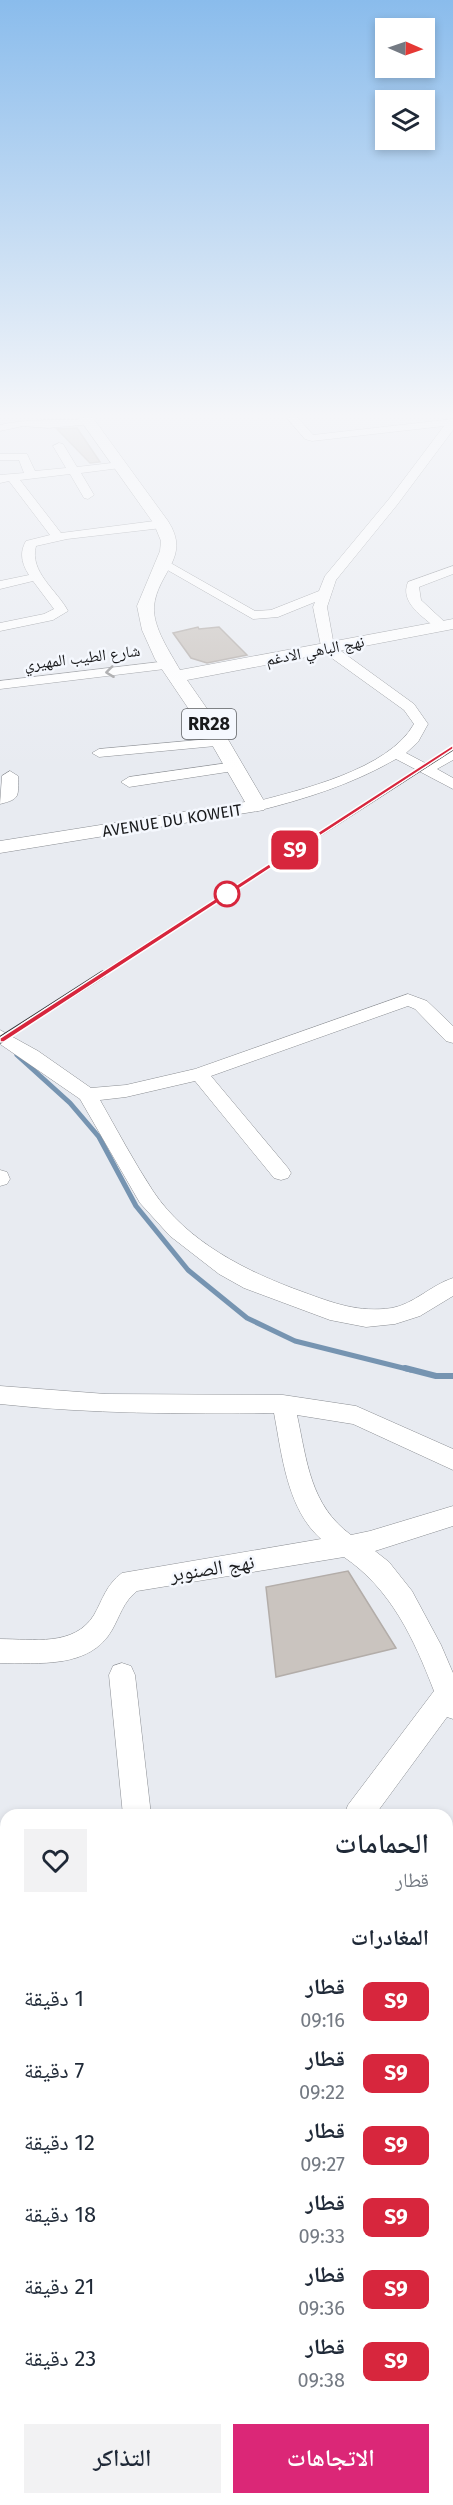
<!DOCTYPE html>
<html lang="ar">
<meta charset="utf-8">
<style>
:root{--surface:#fff;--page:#f2f2f3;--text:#1f2937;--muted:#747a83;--accent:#db2777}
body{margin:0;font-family:"Fira Sans","Noto Naskh Arabic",sans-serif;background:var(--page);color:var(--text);direction:rtl;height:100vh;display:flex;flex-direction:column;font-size:22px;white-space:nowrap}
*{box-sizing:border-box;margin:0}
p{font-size:20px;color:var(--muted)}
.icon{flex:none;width:33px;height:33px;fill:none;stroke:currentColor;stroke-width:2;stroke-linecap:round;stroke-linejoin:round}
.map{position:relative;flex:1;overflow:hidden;direction:ltr}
.drawer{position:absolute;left:0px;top:1809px;width:453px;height:696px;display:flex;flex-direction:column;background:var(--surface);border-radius:18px 18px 0 0;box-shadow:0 3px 9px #0003;direction:rtl}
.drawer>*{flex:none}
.badge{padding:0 12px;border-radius:9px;font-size:21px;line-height:39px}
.needle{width:39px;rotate:92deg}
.buttons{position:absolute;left:375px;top:18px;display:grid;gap:12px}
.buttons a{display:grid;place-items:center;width:60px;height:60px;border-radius:0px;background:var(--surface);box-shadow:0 3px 9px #0003;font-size:30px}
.map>.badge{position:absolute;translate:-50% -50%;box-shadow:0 0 0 3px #fff}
h2{padding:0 24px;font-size:22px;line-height:54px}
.round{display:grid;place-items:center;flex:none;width:63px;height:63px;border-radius:0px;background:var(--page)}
.overview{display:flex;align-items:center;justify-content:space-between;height:102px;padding:0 24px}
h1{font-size:28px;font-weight:600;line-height:45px}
.action{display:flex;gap:12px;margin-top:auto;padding:12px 24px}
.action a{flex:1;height:69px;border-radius:0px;background:var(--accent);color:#fff;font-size:24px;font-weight:600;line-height:69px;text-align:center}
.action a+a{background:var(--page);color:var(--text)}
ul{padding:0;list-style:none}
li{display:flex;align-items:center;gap:18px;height:72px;padding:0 24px}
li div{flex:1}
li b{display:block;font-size:22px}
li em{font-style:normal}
li .badge{min-width:66px;font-weight:700;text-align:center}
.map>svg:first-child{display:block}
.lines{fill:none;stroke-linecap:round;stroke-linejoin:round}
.stream-far1{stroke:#7694b1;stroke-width:5}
.stream{stroke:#7694b1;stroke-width:6}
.building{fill:#cac4bf;stroke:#b3ada9;stroke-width:1.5}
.minor-casing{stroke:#8b8e93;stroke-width:1}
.major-casing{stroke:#8b8e93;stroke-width:1}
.minor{fill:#fff;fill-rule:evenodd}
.major{fill:#fff;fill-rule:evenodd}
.rail-far1-casing{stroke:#343538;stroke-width:4.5}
.rail-casing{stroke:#343538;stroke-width:7}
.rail-far1{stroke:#f5f8fe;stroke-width:3;stroke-dasharray:8;stroke-linecap:butt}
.rail{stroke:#f5f8fe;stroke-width:4.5;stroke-dasharray:13;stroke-linecap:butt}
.oneway{stroke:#989899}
.line{fill:#d7263d;stroke:#fff;stroke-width:1.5}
.stop-dot{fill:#fff;stroke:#d7263d;stroke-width:3}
.labels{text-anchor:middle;stroke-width:5;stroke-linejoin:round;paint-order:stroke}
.far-street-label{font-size:16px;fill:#191a1c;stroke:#f5f8fe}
.shield{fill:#f5f8fe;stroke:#5b5d60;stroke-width:1.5}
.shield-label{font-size:18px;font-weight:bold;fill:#191a1c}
.street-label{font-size:20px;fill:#191a1c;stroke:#f5f8fe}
</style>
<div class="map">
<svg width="453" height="2505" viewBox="0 0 453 2505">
<rect width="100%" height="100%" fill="#e8ebf1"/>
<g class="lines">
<path class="stream-far1" d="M17,1055L70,1103L99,1137L136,1206L188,1270L247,1318L295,1341L411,1370"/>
<path class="stream" d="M405,1368L436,1376H453"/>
</g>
<g class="building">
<path d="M77,428L100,462L90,463L57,429Z"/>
<path d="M198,627L199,629L219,627L247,655L207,663L191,658L173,633Z"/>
<path d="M348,1571L396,1648L276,1677L266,1587Z"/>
</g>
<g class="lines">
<defs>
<g id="minor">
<path d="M287,418H298L313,435L453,419V430L397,505L336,580L327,607L334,646L414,704L428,724L418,742L406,753L425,763L453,749V760L437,769L453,778V789L396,759C353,784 305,799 257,811L249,806L251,803C300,790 388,770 414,724L404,710L322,651L313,607L315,602L278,617L253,619L157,564L163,560L167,561L255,611L271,610L319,591L325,576L389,499L444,426L312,441L305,439Z"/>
<path d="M88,419L92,420V424L48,428L23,426L0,431V425C29,418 58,421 88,419Z"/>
<path d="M59,443L63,444L77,467L120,462L126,465L120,468L81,473L94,495L88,499L84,498L70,474L20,480L61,533L162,520L168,524L162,528L67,539L36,546C29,572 57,590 68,611L53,620L0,631V623L44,614L54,609L33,581L0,589V581L29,575C22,564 19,553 26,541L50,535L9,481L0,483V475L24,473L19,460H0V454H27L35,471L66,468L53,446Z"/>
<path d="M453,566V574L419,587L421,600L449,626L442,630L437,629C424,617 399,603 408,582Z"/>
<path d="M168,661L175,665L173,668L0,689V681Z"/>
<path d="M221,738L228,742L226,745L99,757L92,753L99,749Z"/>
<path d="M235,762L243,767L240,770L129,787L121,782L129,777Z"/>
<path d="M10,771L18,776C18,796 21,799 0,804L2,776Z"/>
<path d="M408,994L427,1001L453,1026V1043L446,1041L415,1009L408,1006L211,1076L288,1168L291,1173L288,1178L281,1180L274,1178L195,1081L126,1097L100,1100C117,1130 134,1162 153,1191C187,1242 247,1272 303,1292C333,1303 359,1313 392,1308C414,1304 431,1285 453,1278V1296L420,1316L395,1324L366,1327L330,1320L244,1288L219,1274L170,1236L140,1203L80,1099L0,1044V1030L38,1051L91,1088L126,1085L195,1069Z"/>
<path d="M0,1170L7,1172L10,1179L7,1184L0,1186Z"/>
<path d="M0,1386L106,1394L283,1395L356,1406L453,1449V1470L353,1424L297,1415C307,1461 310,1505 351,1535L370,1531L453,1506V1526L375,1551L389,1562L412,1591L441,1645L453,1673V1719L447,1717L375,1815H344L348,1805L434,1691C414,1639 391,1589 344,1557L137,1591C123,1602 120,1616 112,1630C90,1669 38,1663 0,1663V1639C33,1639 74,1647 94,1615C103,1599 106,1585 122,1573L321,1539C287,1509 282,1455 274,1413C182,1414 91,1414 0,1404Z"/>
<path d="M122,1663L131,1666L135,1675L151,1815H123L109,1675L113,1666Z"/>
<rect x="0" y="1930" width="6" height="30"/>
<path d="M453,1936V1966L447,1968V1938Z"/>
<path d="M453,2433V2469L447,2471V2435Z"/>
<path d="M164,2499H227L225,2505H162Z"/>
</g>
<path id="major" d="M79,418H93L168,521C192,558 157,572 154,607C153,628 170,652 180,670L453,619V629L187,680L226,736L267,806L264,810L0,853V841L245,802L207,736L155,659L142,630L137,606L160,551L161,541L154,524Z"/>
</defs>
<use href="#minor" class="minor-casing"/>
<use href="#major" class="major-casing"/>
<use href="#minor" class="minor"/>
<use href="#major" class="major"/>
<defs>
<path id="rail-far1" d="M101,975L453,748"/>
<path id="rail" d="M0,1040L103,974"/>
</defs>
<use href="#rail-far1" class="rail-far1-casing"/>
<use href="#rail" class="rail-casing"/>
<use href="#rail-far1" class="rail-far1"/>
<use href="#rail" class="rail"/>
</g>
<defs><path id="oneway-chevron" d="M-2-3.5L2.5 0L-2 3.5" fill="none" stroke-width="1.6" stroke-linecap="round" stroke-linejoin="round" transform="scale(1.5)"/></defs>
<use class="oneway" href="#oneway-chevron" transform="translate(110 672) rotate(173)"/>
<linearGradient id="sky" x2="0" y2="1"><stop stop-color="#8abcec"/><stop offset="0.54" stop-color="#f5f6f9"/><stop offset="1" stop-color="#f5f6f9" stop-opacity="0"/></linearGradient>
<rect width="453" height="769" fill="url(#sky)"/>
<path class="line" d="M453,745V749L4,1042H0V1038Z"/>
<circle class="stop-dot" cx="227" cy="894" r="12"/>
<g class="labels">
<g class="far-street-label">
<text transform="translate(315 650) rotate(-11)" y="6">نهج الباهي الادغم</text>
<text transform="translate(82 657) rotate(-7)" y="6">شارع الطيب المهيري</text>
<text transform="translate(172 820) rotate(-9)" y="6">AVENUE DU KOWEIT</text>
</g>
<rect class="shield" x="182" y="709" width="54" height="30" rx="4.5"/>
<g class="shield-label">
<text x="209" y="730">RR28</text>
</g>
<g class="street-label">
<text transform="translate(212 1568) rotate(-9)" y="7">نهج الصنوبر</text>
</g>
</g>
</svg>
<div class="buttons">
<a><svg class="needle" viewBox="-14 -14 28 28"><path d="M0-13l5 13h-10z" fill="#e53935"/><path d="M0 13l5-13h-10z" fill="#747a83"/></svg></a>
<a><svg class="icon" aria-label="layers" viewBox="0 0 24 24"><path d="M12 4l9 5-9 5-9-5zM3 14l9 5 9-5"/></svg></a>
</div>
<b class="badge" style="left:295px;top:850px;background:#d7263d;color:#fff">S9</b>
<section class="drawer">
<div class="overview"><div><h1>الحمامات</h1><p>قطار</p></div><a class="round"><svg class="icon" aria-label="heart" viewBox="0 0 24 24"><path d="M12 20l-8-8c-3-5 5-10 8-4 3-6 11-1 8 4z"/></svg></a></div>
<h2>المغادرات</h2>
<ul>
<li><span class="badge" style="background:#d7263d;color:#fff">S9</span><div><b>قطار</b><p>09:16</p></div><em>1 دقيقة</em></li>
<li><span class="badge" style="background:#d7263d;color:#fff">S9</span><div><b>قطار</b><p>09:22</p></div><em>7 دقيقة</em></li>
<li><span class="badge" style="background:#d7263d;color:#fff">S9</span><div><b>قطار</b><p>09:27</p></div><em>12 دقيقة</em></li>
<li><span class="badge" style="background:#d7263d;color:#fff">S9</span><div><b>قطار</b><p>09:33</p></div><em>18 دقيقة</em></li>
<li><span class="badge" style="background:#d7263d;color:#fff">S9</span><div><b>قطار</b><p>09:36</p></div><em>21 دقيقة</em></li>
<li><span class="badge" style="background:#d7263d;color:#fff">S9</span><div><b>قطار</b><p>09:38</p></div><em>23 دقيقة</em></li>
</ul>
<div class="action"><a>الاتجاهات</a><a>التذاكر</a></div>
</section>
</div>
